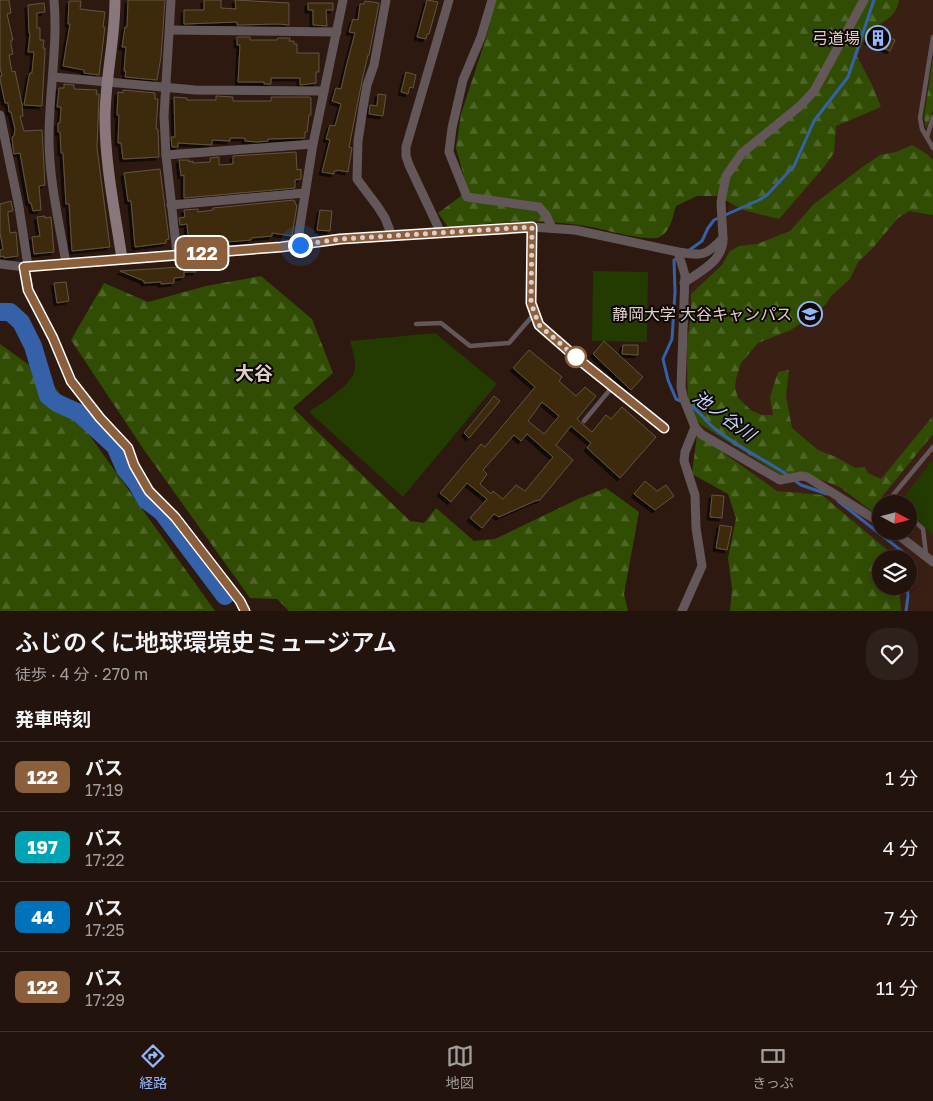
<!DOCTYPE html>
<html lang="ja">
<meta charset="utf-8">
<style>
:root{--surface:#22130c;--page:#2e201a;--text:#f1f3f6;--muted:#a29e9d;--line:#3f322d;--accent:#92b7fd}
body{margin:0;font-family:"Golos Text","Noto Sans JP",sans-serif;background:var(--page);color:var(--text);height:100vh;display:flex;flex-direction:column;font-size:19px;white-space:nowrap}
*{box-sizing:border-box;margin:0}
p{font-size:16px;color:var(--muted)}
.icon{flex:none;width:28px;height:28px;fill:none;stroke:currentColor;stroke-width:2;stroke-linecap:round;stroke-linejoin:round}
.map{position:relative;height:611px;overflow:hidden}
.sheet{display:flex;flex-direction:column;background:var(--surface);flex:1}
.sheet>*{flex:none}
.badge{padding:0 10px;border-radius:8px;font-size:18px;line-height:32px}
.needle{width:32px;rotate:97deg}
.fabs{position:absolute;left:872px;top:495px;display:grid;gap:10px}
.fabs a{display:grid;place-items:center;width:45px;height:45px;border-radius:50%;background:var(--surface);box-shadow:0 2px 12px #0003,0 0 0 1px var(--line);font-size:25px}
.you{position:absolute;width:25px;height:25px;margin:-12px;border:4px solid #fff;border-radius:50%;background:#1a73e8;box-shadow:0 0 0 8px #1a73e833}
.map>.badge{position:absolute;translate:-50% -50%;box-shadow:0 0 0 2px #fff}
h2{padding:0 15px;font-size:19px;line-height:45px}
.round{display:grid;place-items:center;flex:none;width:52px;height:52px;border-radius:20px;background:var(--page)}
.head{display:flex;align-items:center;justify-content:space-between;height:85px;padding:0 15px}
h1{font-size:24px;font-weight:600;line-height:38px}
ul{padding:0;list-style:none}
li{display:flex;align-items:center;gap:15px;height:70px;padding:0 15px;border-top:1px solid var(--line)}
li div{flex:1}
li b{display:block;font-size:19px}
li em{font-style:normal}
li .badge{min-width:55px;font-weight:700;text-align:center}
.menu{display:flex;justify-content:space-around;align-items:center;height:70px;border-top:1px solid var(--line);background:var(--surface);font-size:14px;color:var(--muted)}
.menu a{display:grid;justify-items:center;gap:2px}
.menu .selected{color:var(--accent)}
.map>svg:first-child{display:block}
.built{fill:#3a1f14;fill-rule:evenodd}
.forest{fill:url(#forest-firs)}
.pitch{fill:#233a00}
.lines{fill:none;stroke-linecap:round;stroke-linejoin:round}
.stream{stroke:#3561a9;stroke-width:3}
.river{stroke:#3561a9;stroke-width:18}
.building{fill:#3c2b0d;stroke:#61543f;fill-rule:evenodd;filter:url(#shadow)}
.lane{stroke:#635759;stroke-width:4.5}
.street{stroke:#635759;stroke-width:9}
.secondary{stroke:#8a777b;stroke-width:11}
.line-casing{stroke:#fff;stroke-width:11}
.line{stroke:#8b5e3c;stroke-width:8}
.walk{stroke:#ddcfc9;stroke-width:5;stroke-dasharray:0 9}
.stop-dot{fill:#fff;stroke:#8b5e3c;stroke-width:2.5}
.labels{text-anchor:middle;stroke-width:4;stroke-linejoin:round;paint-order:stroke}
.poi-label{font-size:16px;fill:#ddcfc9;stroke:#0f0604;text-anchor:end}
.water-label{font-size:18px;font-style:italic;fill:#bcd5fd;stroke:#0f0604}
.quarter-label{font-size:19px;font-weight:bold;fill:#ddcfc9;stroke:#0f0604}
</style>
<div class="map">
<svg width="933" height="611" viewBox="0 0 933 611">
<defs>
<pattern id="forest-firs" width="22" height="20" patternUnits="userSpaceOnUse" patternTransform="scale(1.25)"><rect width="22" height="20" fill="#314d04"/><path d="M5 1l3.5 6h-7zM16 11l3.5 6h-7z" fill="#4e6627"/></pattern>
<filter id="shadow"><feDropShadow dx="-3" dy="3" stdDeviation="0" flood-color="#0009"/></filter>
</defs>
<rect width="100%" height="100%" fill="#2d1910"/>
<path class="built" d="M877,0H933V611H733L740,516L700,426L689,408L684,381V350L688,329L689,290L695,280L723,258L727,248L726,225L730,194ZM881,504H909V531H881ZM881,559H909V586H881Z"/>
<g class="forest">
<path d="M496,0H899C895,22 879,20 868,34C863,40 860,49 857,56L873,87L881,107L836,126L834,153L824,167L779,219L743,210L718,196H697L676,206C672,218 671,233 657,238C650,240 614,233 605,230C553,217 500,222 448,227L438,213L468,191L456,148L461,114L486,38Z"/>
<path d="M933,58V110L926,128L924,117Z"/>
<path d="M912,145L927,154L933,160V215L909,211L898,218L872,249L858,262L850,279L831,296L826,304L817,312L791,330L758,343L741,363L736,379L735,388L738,398L752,411L762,415H773L770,397L778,372L789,370L786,396L792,428L818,450L836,457L855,468L865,467L868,473L881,479L933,416V434L881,498L888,504H881V518L840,487L800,472L781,475L700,424L688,408L687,362V342L691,314V294L722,265L730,251L739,246L757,244L790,231L814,204L861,168L880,155L896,152Z"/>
<path d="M261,276L312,319L333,373L293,408L410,521L424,523L436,508L474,541L495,539L580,498L606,488L639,512L624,594L628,611H289L277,599L250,598L144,450L71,340L104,283L148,302L206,286Z"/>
<path d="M0,344L50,380L215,611H0Z"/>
<path d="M697,434L777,491L822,495L898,559H881V586H899L901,611H730L732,589L728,558L736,518L728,494L692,474Z"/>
</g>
<g class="pitch">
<path d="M593,271L648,272L647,342L592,341Z"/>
<path d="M435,333L497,384L403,497L309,412C322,402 354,385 355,368C356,359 352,349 350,341Z"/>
<path d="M933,460V535L909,511V504L900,502Z"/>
</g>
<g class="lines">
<g class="stream">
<path d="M688,251L702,241L708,228L714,220L759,200L767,195L794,166L814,121L848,77L874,0"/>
<path d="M679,257L674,260L675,292L672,339L663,359L668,380L676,399L683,402"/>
<path d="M689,405C699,409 705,421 714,428C737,447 764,459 789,476"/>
<path d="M794,480L801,485L827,494"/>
<path d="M838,501L903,552L904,559"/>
<path d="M906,611L908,596L907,586"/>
</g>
<path class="river" d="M0,312H10L21,322L33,346L48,396L57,403L79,413L115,446L125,469L137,484L146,500L162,512L225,596"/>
</g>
<g class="building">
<path d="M0,0H9L11,13L7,14L13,40H11V45L13,54L9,55L12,72L15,71L22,104L23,116L20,117L24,131L42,130L45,185L39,186L41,210L33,211L31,203H29L20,153L14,154L13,147L12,137L14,136L15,129L11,112H9L8,103H5L0,79V76H2L0,67Z"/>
<path d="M128,0H165L161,57L157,80L125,77L126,71H124L126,47H122L125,27H127Z"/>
<path d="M204,0H221V8L236,9L235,0L289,3V25L278,24L237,25V22L184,24V10H204Z"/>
<path d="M427,0L438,2L429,34H427L426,39L417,37Z"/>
<path d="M69,1H81L80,9L105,12L103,27H105L99,75L84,73V70L63,66L70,24H68Z"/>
<path d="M365,1L379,3L369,55H368L363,76L349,147L352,148L348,172L337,170V171H334V174L322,172L330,140L326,139L330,125L335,126L341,104L332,101L336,88L341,89L346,67L355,33L349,32L353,19L358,20L360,4H364Z"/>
<path d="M44,3L45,12L37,13V28H40V40H44L43,48H45V52L42,106L24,105L29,76L30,73H32L34,52H28L30,33H29L28,5Z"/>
<path d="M308,3H333V10H326L327,26L313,25V10H308Z"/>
<path d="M876,28L884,32L883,35L895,40L890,51L867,41L872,30L874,31Z"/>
<path d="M237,37H250V40H277L278,38H290L289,41H294V44H297V53H319V72H316V83L300,85V78H271V84H264V82H238L240,45H237Z"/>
<path d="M406,72L416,75L413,88L410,87L408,94L401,92Z"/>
<path d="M64,84L74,85V89L97,90L96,94H99L97,148L110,247L72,251L69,204H66L63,153H61L60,132H58V123H60L61,107H57L59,88H64Z"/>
<path d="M123,90L155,93V99H158L156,129H158L159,157L123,159L121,143H118L119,115H117L118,92L123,93Z"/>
<path d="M378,94L386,95L383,116L369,114L370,105L377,106Z"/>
<path d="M216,96L233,97V101H271V97H309L311,98V115H309L307,132H305V138L268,139V141L257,142L245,141V138H230V141L212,140V145L178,143V147H172L171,137H175L174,97L187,98V100H216Z"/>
<path d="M296,152L297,170L301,169V179L295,180V188L184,198V175L181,176L179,160H189V162L193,161V163L210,162V158L219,157V165L233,164V156Z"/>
<path d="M160,169L169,239L166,240V243L135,247L131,201H128L124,173Z"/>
<path d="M294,200L295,201V204L297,205L292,236L272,233V236L251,238V240L189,245L187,224L180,225L179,218L185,217L184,210L198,209V212L213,210V208Z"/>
<path d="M11,201L13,211L8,212V215L10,233L16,232L18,256L4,258V256L0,257V250L3,249L0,233V204Z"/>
<path d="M320,210L332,211L330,231L317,230Z"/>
<path d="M45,216V218L51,217L54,252L34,254L32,237L40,236L37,217Z"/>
<path d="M192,260V264L195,263L196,272H184V277L174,278V283L161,284V282L144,283V281L120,271L180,267V264H184V261Z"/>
<path d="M66,282L69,301L57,303L54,283Z"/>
<path d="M604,341L643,377L631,390L593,354Z"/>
<path d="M623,345H638V355L622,354Z"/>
<path d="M529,350L562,377L559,381L576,396L585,387L596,396L577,419L592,432L606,415L611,419L622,407L656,437L620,478L587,448L591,443L571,426L556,445L573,460L540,500L535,501L499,517L494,514L482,528L470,518L487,499L467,483L451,502L440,493L481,444L485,447L535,387L513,368ZM542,402L559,416L544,434L528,421ZM527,434L553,457L525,491L516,485L503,499L493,491L491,494L480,484L487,474L483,470L514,435L521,441Z"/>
<path d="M494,396L500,401L469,438L464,433Z"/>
<path d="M645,481L657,491L666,485L674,496L655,510L634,494Z"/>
<path d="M712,495L724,496L722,518L710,517Z"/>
<path d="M720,525L732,527L727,550L716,548Z"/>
</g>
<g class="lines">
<g class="lane">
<path d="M933,37L920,118L922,129L933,148"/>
<path d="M927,137L933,117"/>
<path d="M532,227L531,303L539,325L578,359L664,429"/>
<path d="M416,324L441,323L470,346L509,343L535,313"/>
<path d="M584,421L613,386"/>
<path d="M894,504L889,500L933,447"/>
<path d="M909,516L923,529L926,554"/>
</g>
<g class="street">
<path d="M54,0C58,46 49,92 49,138C49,180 59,222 66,263"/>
<path d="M171,0L164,116L166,155L177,254"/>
<path d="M386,0L374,65L367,85L364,102L358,141L357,179L378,207L385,218L392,236"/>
<path d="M492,0L481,37L463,80L452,128L449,152L467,197L539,207L546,215L552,228"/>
<path d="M170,30L337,32"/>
<path d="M53,77L195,90L324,91"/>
<path d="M0,115L19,207L28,266"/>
<path d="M166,155L313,144"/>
<path d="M171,205L305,193"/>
<path d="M441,233L409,165L406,156V147L449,0"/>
<path d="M297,245L313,144L343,0"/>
<path d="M678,252L685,275L681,387L683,397L695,427L701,434L780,480L801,476L807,477L881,523"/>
<path d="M0,264L24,267L281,247L339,239L532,227L575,230L678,252C703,256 706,256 723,238L721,202L726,176L742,153L800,106L814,91L864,0"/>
<path d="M24,267L28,290L53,338L71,381L108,428L128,448L134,465L149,491L175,517L240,601L245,611"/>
<path d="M684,283C700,271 724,261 723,238"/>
<path d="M893,531L933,562"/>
<path d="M682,611L702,566L696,528L695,495L684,461L685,452L695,427"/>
</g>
<path class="secondary" d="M115,0C115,40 105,79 105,118C105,165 115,212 122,259"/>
</g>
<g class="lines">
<defs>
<path id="line" d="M245,611L240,601L175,517L149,491L134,465L128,448L100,418L71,381L53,338L28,290L24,267L281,247L340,239L532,227L531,303L539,325L578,359L664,428"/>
</defs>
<use href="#line" class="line-casing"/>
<use href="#line" class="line"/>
<path class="walk" d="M300,245L340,239L532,227L531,303L539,325L578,359L576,357"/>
</g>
<defs>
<symbol id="building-ring" viewBox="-11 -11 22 22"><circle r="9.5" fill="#0f0604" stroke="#92b7fd" stroke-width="1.5"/><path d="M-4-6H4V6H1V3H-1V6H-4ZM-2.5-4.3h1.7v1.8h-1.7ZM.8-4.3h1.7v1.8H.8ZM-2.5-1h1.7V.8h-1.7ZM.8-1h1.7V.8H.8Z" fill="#92b7fd"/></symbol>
<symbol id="university-ring" viewBox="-11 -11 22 22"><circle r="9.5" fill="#0f0604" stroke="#92b7fd" stroke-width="1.5"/><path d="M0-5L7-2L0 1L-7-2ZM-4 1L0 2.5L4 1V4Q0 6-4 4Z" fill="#92b7fd"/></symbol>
</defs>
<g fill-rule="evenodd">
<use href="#building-ring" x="864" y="24" width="28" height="28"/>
<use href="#university-ring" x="796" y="300" width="28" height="28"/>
</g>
<circle class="stop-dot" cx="576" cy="357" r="10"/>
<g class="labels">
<g class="poi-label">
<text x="860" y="44">弓道場</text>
<text x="792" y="320">静岡大学 大谷キャンパス</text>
</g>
<g class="water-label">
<text transform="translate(724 416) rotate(36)" y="6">池ノ谷川</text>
</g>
<g class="quarter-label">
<text x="254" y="380">大谷</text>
</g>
</g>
</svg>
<div class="fabs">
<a><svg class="needle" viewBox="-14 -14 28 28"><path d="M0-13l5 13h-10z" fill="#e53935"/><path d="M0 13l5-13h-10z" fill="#a29e9d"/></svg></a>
<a><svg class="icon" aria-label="layers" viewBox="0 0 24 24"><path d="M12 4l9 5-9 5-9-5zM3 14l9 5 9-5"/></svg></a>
</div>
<div class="you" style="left:300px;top:245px"></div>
<b class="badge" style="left:202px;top:253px;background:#8b5e3c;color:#fff">122</b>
</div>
<section class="sheet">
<div class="head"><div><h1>ふじのくに地球環境史ミュージアム</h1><p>徒歩 · 4 分 · 270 m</p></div><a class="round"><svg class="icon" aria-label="heart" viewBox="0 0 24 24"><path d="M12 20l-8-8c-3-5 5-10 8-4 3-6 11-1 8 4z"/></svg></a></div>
<h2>発車時刻</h2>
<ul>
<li><span class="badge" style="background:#8b5e3c;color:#fff">122</span><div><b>バス</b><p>17:19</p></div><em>1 分</em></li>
<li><span class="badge" style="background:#00a3b4;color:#fff">197</span><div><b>バス</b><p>17:22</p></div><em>4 分</em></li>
<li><span class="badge" style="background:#0072bc;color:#fff">44</span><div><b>バス</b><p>17:25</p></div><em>7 分</em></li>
<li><span class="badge" style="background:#8b5e3c;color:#fff">122</span><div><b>バス</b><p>17:29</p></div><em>11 分</em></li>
</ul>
</section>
<nav class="menu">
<a class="selected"><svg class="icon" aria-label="directions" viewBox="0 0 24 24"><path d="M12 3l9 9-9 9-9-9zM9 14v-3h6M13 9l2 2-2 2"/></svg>経路</a>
<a><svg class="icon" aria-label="map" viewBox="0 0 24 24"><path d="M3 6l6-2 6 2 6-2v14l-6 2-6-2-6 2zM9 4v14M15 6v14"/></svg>地図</a>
<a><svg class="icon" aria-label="tickets" viewBox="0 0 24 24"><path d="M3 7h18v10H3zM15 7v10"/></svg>きっぷ</a>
</nav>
